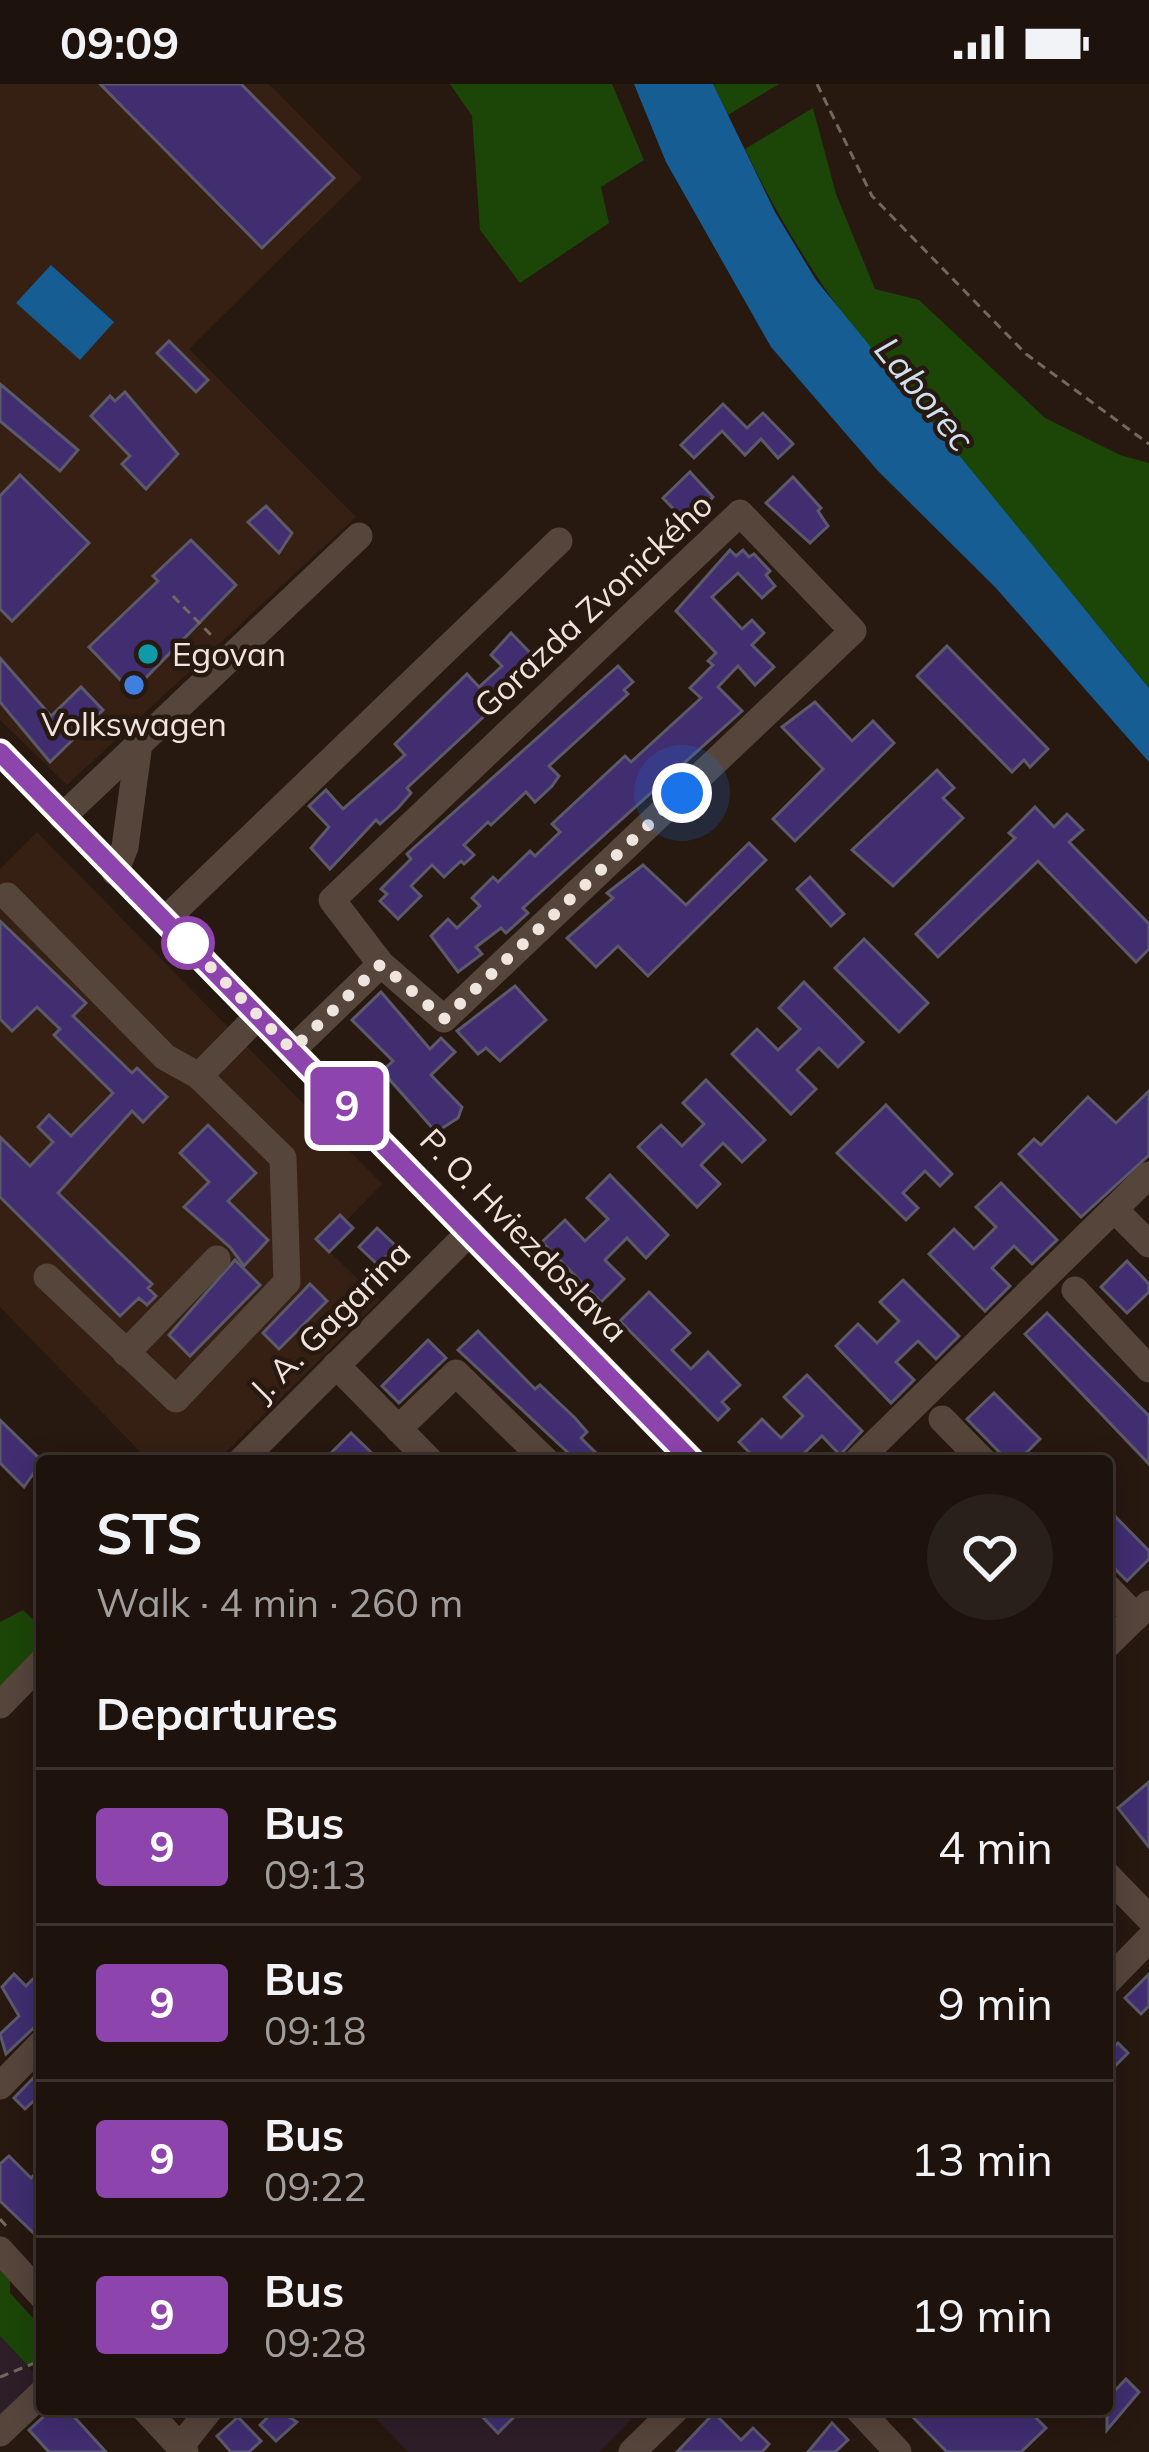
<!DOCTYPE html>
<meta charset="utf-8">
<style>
:root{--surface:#1d120c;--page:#2a201a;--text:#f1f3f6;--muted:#a09e9d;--line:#3b322d}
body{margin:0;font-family:Mulish,sans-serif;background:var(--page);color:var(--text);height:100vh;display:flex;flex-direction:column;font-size:45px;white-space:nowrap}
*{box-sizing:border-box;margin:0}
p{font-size:39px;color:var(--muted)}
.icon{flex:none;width:66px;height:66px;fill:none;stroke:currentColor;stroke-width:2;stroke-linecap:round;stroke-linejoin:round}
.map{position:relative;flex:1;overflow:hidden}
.sheet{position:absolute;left:36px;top:1371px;width:1077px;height:960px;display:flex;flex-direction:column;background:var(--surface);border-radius:12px;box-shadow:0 6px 30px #0003,0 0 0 3px var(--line)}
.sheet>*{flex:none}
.badge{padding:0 24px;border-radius:9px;font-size:42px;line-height:78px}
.you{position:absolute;width:60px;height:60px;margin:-30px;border:9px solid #fff;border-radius:50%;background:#1a73e8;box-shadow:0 0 0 18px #1a73e833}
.map>.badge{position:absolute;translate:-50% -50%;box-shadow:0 0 0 6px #fff}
h2{padding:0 60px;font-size:45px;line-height:108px}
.round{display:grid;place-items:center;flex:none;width:126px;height:126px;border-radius:63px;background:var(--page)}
.headline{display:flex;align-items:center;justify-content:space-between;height:204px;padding:0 60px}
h1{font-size:57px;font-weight:700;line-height:90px}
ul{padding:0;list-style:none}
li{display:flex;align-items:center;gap:36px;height:156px;padding:0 60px;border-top:3px solid var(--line)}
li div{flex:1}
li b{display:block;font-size:45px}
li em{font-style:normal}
li .badge{min-width:132px;font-weight:700;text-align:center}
.status{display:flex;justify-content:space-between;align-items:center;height:84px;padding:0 60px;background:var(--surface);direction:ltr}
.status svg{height:33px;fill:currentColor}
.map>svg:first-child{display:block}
.built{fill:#352013}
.education{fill:#2d1e28}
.green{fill:#1c4608}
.water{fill:#155d93}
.building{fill:#402e71;stroke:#5c596b;stroke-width:3}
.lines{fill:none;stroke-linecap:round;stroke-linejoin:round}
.path{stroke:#746760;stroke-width:3;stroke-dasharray:9 6;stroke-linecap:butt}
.minor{stroke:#56453b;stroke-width:27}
.line-casing{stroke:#fff;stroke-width:27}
.line{stroke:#8e44ad;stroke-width:18}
.walk{stroke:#efe4de;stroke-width:12;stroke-dasharray:0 21.6}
.culture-dot{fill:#0f9aa8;stroke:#271810;stroke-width:4.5}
.shop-dot{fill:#3f7fe0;stroke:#271810;stroke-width:4.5}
.stop-dot{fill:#fff;stroke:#8e44ad;stroke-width:6}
.labels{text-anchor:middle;stroke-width:9;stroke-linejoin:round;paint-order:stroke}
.street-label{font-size:33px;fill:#efe4de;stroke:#271810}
.poi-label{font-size:33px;fill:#efe4de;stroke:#271810;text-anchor:start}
.water-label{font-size:36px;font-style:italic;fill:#cfe0f0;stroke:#271810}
</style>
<div class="status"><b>09:09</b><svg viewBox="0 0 49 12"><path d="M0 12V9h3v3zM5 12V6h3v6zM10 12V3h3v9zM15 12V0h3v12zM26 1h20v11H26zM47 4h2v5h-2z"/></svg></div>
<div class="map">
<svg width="1149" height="2368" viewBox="0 0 1149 2368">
<rect width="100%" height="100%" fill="#271810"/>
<g class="built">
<path d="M0,0H269L362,94L189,265L356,433L67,701L0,636Z"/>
<path d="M37,748L382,1100L346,1137L339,1131L316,1155L380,1216L217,1377H149L0,1223V785Z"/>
</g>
<g class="education">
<path d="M0,2252L41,2297L0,2336Z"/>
<path d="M367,2325H642L599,2368H408Z"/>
</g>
<g class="green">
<path d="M450,0H612L644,76L601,103L609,139L520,199L480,146L472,32Z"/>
<path d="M713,0H779L728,31Z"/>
<path d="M813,24L836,110L875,205L919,216L1045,334L1120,371L1149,379V604C1011,429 841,269 745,65Z"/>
<path d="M23,1526L42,1544V1560L0,1603V1538Z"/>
<path d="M0,2183L10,2193V2209L42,2244V2276L28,2282L0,2252Z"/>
</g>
<g class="water">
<path d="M634,0H713L775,128L816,196L1149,604V678L995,503L878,387L771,263L666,78Z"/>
<path d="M51,181L114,238L80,276L16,219Z"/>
</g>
<g class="building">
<path d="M100,0H241L334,94L262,164Z"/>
<path d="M169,257L208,296L196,308L157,269Z"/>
<path d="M0,300L78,366L60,387L0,337Z"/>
<path d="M125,308L178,370L146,405L122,380L130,372L91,332L110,312L115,317Z"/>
<path d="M723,320L747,344L763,329L793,360L778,374L761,355L745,371L722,347L694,374L681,361Z"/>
<path d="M690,388L713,413L688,440L663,414Z"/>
<path d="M20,391L89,459L12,537L0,525V412Z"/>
<path d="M793,393L821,424L818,427L828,442L810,459L766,419Z"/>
<path d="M266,422L292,449L279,469L248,438Z"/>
<path d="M191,456L236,501L132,608L89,563L158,497L153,492Z"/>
<path d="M730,466L736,472L743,466L749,473L754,470L770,487L766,491L775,502L762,514L738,489L712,513L742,545L752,536L764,549L752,561L774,583L755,601L738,582L718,603L742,627L523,824L528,829L506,849L501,844L476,863L482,870L458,888L431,852L448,835L457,844L480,822L472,814L493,793L498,798L530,767L535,772L560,748L552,740L625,672L631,678L701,614L690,604L713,581L708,577L716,569L676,527Z"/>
<path d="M511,549L540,579L524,594L516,592L488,619L493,624L407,704L411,709L398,724L380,740L376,736L330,785L311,764L329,743L309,722L326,706L343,725L405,671L395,660L467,590L479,603L502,582L491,571Z"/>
<path d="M947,562L1048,665L1030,683L1024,676L1012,688L917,592Z"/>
<path d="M0,574L51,632L81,603L103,626L50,678L0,618Z"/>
<path d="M618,582L633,598L624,606L628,610L549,682L559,692L552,702L535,718L526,708L491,741L488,738L464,761L474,771L464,780L461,777L444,793L432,781L411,802L421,812L398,835L380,817L387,810L381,805L411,775L407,770Z"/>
<path d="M815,618L852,657L873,637L894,659L795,757L773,735L823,685L782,643Z"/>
<path d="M937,686L954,704L943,714L963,734L893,802L852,766Z"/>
<path d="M1035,723L1054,743L1067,730L1083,746L1069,758L1149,840V865L1136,878L1038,777L938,873L916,850L1015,754L1009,749Z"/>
<path d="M749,759L766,776L648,892L618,862L596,883L567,854L613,814L607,809L643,781L686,821Z"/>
<path d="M810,793L844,830L831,842L797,805Z"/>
<path d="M0,837L86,919L73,932L132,989L137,984L167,1013L143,1038L132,1027L58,1109L152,1200L148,1204L156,1212L147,1221L139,1214L120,1232L0,1113V1053L30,1082L53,1058L38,1043L49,1031L71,1052L113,1009L54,951L60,945L37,923L12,947L0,935Z"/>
<path d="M864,855L928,919L899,948L835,884Z"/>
<path d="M804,898L863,958L838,983L819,964L797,986L816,1005L791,1030L732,970L757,945L778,966L800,945L779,924Z"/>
<path d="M515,902L546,936L500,977L486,964L478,970L457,947Z"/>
<path d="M381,908L430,965L441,954L455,968L431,991L462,1023L458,1034L436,1048L382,987L393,977L352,936Z"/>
<path d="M706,996L765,1056L742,1078L723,1059L701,1081L720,1100L697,1123L638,1063L661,1041L682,1062L704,1040L683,1019Z"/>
<path d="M1149,1007V1071L1081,1133L1019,1070L1034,1055L1041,1061L1088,1013L1116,1039Z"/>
<path d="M886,1021L952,1090L940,1102L925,1087L903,1109L918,1124L906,1136L837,1069Z"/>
<path d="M208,1041L256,1089L228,1117L268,1156L244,1182L230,1163L184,1123L209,1098L180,1069Z"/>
<path d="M610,1091L668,1151L646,1174L627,1154L605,1176L624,1195L601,1218L542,1158L565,1136L585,1157L608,1135L587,1114Z"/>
<path d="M1001,1099L1057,1156L1032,1180L1014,1162L992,1184L1010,1202L985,1227L929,1170L954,1145L974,1165L996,1143L976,1123Z"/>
<path d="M340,1131L353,1144L329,1168L316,1155Z"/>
<path d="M377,1144L396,1162L378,1181L359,1163Z"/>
<path d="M235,1176L260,1201L190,1272L169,1251Z"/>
<path d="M1127,1177L1149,1200V1208L1127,1229L1101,1203Z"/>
<path d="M903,1196L959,1252L936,1275L918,1257L896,1278L914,1296L891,1319L836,1262L858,1240L877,1259L899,1237L880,1218Z"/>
<path d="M310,1200L327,1217L279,1265L263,1249Z"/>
<path d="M649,1208L690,1249L672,1266L691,1285L708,1268L740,1301L722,1318L729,1325L718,1336L620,1237Z"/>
<path d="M1047,1229L1149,1332V1380L1025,1250Z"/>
<path d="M478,1247L535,1305L540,1301L575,1334L587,1348L581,1354L604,1377H577L458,1266Z"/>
<path d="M428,1256L446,1274L399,1319L382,1302Z"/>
<path d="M807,1291L862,1347L840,1371L822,1352L796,1377H758L739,1358L762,1335L781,1354L803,1332L784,1313Z"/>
<path d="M994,1309L1040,1355L1018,1377H1008L967,1335Z"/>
<path d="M0,1336L42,1377L24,1403L0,1379Z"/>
<path d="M351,1349L380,1377H323Z"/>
<path d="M1107,1424L1149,1467V1475L1127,1497L1107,1477Z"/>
<path d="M1149,1698V1763L1118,1724Z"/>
<path d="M42,1886V1936L6,1970L0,1950L19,1932L2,1903L14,1890L26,1902Z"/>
<path d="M1149,1890V1922L1141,1930L1125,1914Z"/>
<path d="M1118,1959L1128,1969L1107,1990V1970Z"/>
<path d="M42,1985V2009L25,2025L14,2014Z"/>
<path d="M9,2072L31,2094L42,2083L37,2110L42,2115V2157L0,2117V2080Z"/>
<path d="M1126,2295L1139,2308L1107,2346V2315Z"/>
<path d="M52,2325H67L106,2368H49L29,2346Z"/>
<path d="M276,2325L297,2338L276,2357L260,2341Z"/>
<path d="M475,2325H522L498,2349Z"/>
<path d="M905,2325H1027L1046,2344L1021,2368H947Z"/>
<path d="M714,2329L741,2356L753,2344L769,2360L762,2368H677Z"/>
<path d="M238,2333L261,2357L249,2368H231L217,2352Z"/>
<path d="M832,2339L848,2356L835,2368H808Z"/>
</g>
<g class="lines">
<g class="path">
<path d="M817,0L872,112L1026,270L1149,360"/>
<path d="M173,512L214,554"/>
<path d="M0,2135L8,2144"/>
<path d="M34,2234L42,2244"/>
<path d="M0,2293L42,2276"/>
</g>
<g class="minor">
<path d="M0,668L693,1377"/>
<path d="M62,733L359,452"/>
<path d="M115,788L125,763L138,667"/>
<path d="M7,812L165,973L199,992L283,1074L287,1198L176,1315L47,1193"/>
<path d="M165,836L559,457"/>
<path d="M292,966L381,880L332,816L740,429L853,547L444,935L381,880"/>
<path d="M199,992L258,932"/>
<path d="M1114,1125L1149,1160"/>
<path d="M1075,1206L1149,1285"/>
<path d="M126,1269L217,1175"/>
<path d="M336,1281L430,1377"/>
<path d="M942,1335L983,1377"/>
<path d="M398,1345L456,1289L546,1377"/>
<path d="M241,1377L470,1148"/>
<path d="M857,1377L1149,1091"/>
<path d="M1107,1503L1136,1533"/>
<path d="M1107,1561L1149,1520"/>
<path d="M0,1621L42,1578"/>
<path d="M1107,1791L1149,1834"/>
<path d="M1107,1898L1149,1855"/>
<path d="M0,2002L42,1959"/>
<path d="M0,2166L42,2212"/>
<path d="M145,2325L185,2368"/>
<path d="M858,2325L898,2368"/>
<path d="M0,2349L42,2309"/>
<path d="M180,2363L210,2325"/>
<path d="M632,2368L676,2325"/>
</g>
</g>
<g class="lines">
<defs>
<path id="line" d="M0,668L692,1377"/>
</defs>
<use href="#line" class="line-casing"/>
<use href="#line" class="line"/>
<path class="walk" d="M188,859L184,856L292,966L381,880L444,935L682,709"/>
</g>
<circle class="culture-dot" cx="148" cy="570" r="12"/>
<circle class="shop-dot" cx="134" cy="601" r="12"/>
<circle class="stop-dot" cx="188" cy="859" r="24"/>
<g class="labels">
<g class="street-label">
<text transform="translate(593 521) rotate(-43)" y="12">Gorazda Zvonického</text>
<text transform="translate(524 1151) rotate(46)" y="12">P. O. Hviezdoslava</text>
<text transform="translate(330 1237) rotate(-45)" y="12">J. A. Gagarina</text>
</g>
<g class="poi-label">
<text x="172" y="582">Egovan</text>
<text x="134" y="652" text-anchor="middle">Volkswagen</text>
</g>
<g class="water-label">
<text transform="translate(925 310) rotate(51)" y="13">Laborec</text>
</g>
</g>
</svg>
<div class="you" style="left:682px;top:709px"></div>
<b class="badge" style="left:347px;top:1022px;background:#8e44ad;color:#fff">9</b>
<section class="sheet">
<div class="headline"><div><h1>STS</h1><p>Walk · 4 min · 260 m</p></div><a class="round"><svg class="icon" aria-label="heart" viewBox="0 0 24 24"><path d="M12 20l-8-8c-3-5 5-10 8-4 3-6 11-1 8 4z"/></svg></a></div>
<h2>Departures</h2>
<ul>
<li><span class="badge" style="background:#8e44ad;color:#fff">9</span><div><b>Bus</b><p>09:13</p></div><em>4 min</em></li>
<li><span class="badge" style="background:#8e44ad;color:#fff">9</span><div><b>Bus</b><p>09:18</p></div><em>9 min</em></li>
<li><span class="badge" style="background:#8e44ad;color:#fff">9</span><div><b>Bus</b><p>09:22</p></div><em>13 min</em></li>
<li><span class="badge" style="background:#8e44ad;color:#fff">9</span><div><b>Bus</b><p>09:28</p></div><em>19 min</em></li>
</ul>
</section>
</div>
